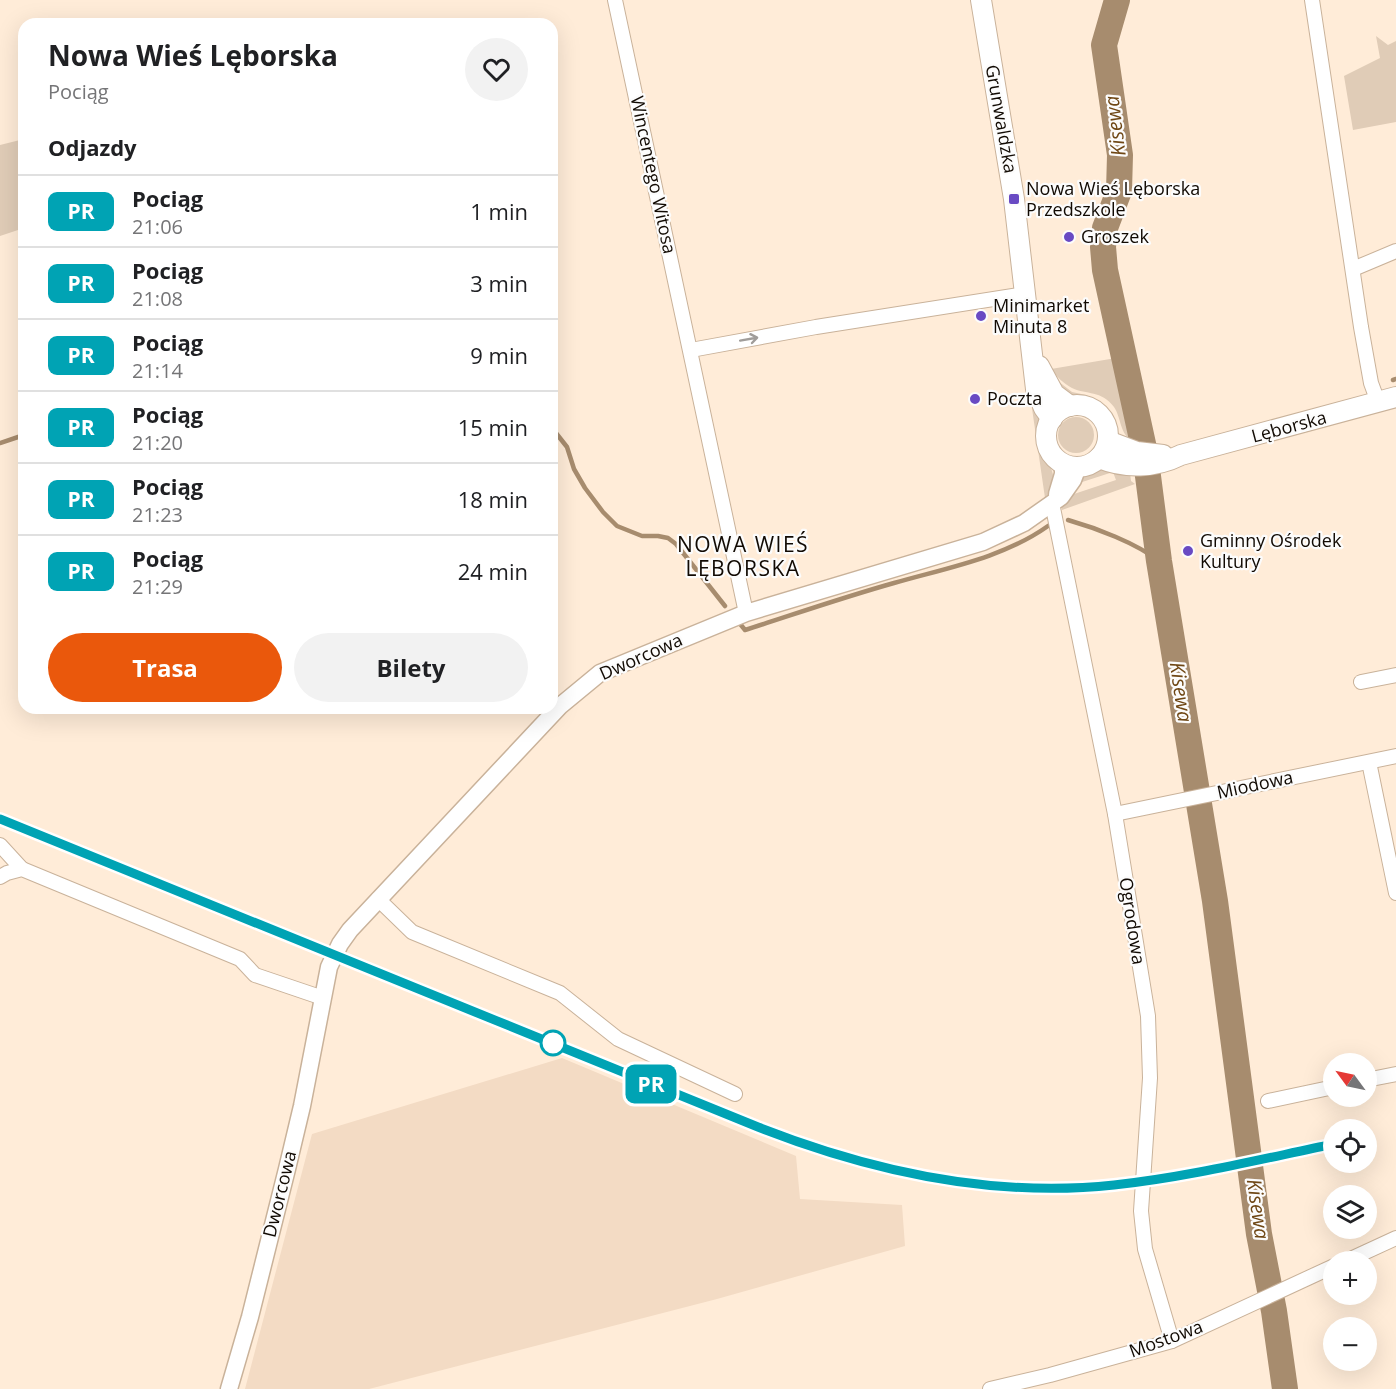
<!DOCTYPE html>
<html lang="pl">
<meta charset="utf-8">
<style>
:root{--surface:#fff;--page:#f2f2f2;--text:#202124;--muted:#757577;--line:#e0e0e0;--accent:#ea580c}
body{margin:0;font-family:"Open Sans",sans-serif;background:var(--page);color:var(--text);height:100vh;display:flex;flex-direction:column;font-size:22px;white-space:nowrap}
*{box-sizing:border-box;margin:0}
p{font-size:20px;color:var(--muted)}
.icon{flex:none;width:33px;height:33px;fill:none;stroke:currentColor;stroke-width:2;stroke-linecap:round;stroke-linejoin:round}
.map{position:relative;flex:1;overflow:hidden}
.sheet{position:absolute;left:18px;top:18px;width:540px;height:696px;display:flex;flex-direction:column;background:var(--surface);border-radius:18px;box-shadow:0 6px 24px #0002}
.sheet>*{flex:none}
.badge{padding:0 12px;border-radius:9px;font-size:21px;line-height:39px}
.needle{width:39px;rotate:303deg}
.fabs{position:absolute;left:1323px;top:1053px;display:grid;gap:12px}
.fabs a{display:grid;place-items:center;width:54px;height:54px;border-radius:50%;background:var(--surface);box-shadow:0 6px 24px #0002;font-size:30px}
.map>.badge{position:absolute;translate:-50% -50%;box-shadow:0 0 0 3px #fff}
h2{padding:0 30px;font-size:22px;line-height:54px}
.round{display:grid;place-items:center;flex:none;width:63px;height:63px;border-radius:32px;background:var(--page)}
.head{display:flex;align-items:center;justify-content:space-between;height:102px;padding:0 30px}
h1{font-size:28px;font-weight:700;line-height:45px}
.primary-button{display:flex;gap:12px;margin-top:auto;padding:12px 30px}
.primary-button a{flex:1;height:69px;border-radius:36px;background:var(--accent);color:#fff;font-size:24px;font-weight:700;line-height:69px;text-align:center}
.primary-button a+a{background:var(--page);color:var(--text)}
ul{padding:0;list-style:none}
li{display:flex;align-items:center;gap:18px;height:72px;padding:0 30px;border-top:2px solid var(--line)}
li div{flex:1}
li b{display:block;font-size:22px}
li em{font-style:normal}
li .badge{min-width:66px;font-weight:700;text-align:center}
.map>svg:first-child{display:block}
.built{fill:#f3dbc4}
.green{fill:#e0ccb7}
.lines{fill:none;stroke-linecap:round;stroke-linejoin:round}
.stream{stroke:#a78c6e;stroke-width:4.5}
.river{stroke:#a78c6e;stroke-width:26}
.minor-casing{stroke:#c9b29a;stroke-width:16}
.tertiary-casing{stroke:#c9b29a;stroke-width:19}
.secondary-casing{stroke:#c9b29a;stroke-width:22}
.minor{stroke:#fff;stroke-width:14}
.tertiary{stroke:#fff;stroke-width:16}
.secondary{stroke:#fff;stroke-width:20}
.oneway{stroke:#a09d9a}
.line-casing{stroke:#fff;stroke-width:14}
.line{stroke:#00a3b4;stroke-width:9}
.poi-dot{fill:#694ac3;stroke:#fcfcfc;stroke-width:2}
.stop-dot{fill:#fff;stroke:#00a3b4;stroke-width:3}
.labels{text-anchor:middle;stroke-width:4.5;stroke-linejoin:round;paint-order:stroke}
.street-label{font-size:18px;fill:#110a03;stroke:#fcfcfc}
.poi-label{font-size:18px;fill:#110a03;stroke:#fcfcfc;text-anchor:start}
.water-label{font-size:20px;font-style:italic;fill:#6f4715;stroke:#fcfcfc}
.quarter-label{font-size:21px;letter-spacing:1.5px;fill:#110a03;stroke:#fcfcfc}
</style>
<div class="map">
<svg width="1396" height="1389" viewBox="0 0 1396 1389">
<rect width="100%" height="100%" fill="#ffecd8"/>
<path class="built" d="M562,1058L796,1156L800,1199L902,1205L905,1246L717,1299L369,1389H245L312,1134Z"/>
<g class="green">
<path d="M1376,36L1388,45L1396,41V122L1353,130L1344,76L1380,58Z"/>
<path d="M20,140L24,154V228L0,236V145Z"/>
<path d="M1116,358L1132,440C1120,435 1121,417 1114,407C1101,390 1087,395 1072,388C1064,384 1056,376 1051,369Z"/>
<path d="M1027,374C1032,387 1038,401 1041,414C1042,424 1038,433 1040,443C1046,465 1064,476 1045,498Z"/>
<path d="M1054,378L1072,392L1086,395L1103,404L1113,415L1119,435C1110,427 1111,414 1101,407C1090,399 1074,400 1066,393C1061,390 1058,383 1054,378Z"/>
<circle cx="1076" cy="435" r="18"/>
<path d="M1102,468L1130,472L1131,481L1135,484L1062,510V504L1068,496L1116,480L1113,472L1076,484L1086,475Z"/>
</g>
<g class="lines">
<g class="stream">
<path d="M1393,380L1396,379"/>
<path d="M552,428L567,447L574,469L585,488L603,512L617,526L642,536H658L668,538L676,544L725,606"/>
<path d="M0,443L24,435"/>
<path d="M1068,520C1096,528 1136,543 1159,561"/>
<path d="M741,625L745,630C795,614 844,597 894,583C946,568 1003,558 1048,526"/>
</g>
<path class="river" d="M1117,0L1104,45L1120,155L1119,191L1105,228L1103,247L1105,270L1145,453L1159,561L1215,901L1259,1234L1274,1311L1285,1389"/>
<defs>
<g id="minor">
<path d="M615,0L746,613"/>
<path d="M1312,0L1361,327L1371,383L1378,402"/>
<path d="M1353,269L1396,251"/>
<path d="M691,350L816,327L1025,294"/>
<path d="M1052,503L1115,814L1148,1016L1150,1078L1141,1211L1145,1249L1172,1341"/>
<path d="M1361,682L1396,675"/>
<path d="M1369,762L1396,893"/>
<path d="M1115,814L1396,756"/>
<path d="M0,845L22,869"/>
<path d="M0,877L7,873L22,869L240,959L255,975L323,998"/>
<path d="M378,899L412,932L560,993L618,1039L735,1094"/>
<path d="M1366,1080L1396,1074"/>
<path d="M1268,1101L1334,1087"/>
<path d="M1344,1262L1396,1238"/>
<path d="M990,1389L1050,1375L1172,1341L1334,1266"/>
</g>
<g id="tertiary">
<path d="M1057,494L1063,474V464"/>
<path d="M229,1389L250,1317L287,1169L302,1106L329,967L340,944L350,930L560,706L600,673L746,613L983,542L1024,523L1061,497L1073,480L1078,467"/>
</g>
<g id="secondary">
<path d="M981,0L1014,199L1036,389L1044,408L1052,419"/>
<path d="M1039,366L1054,394L1070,406"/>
<circle cx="1077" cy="436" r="31"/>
<path d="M1108,441L1137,452L1163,455"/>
<path d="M1099,458C1126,469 1155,468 1181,455L1396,397"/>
</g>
</defs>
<use href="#minor" class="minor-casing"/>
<use href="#tertiary" class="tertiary-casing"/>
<use href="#secondary" class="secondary-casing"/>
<use href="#minor" class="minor"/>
<use href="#tertiary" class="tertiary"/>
<use href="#secondary" class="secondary"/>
</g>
<defs><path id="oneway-shaft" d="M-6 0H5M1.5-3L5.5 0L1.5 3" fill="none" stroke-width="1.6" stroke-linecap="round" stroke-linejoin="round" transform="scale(1.5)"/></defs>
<use class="oneway" href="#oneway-shaft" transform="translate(749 339) rotate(-10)"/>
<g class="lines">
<defs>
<path id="line" d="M0,819L758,1127C870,1171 993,1198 1114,1185C1188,1177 1261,1159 1334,1144"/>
</defs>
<use href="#line" class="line-casing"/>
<use href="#line" class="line"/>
</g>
<g class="poi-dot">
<rect x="1008" y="193" width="12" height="12" rx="3"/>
<circle cx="1069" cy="237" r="6"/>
<circle cx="981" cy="316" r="6"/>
<circle cx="975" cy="399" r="6"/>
<circle cx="1188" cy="551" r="6"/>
</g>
<circle class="stop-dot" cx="553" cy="1043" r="12"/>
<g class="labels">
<g class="street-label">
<text transform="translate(1001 119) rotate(80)" y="6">Grunwaldzka</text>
<text transform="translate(653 175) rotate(78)" y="6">Wincentego Witosa</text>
<text transform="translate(1289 427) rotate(-15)" y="6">Lęborska</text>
<text transform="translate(641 657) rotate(-24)" y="6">Dworcowa</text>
<text transform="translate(1255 785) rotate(-12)" y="6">Miodowa</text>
<text transform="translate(1132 921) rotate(81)" y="6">Ogrodowa</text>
<text transform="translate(280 1194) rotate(-76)" y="6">Dworcowa</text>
<text transform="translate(1166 1339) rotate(-20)" y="6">Mostowa</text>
</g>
<g class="poi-label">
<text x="1026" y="195">Nowa Wieś Lęborska<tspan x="1026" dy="21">Przedszkole</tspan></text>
<text x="1081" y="243">Groszek</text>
<text x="993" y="312">Minimarket<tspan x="993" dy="21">Minuta 8</tspan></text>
<text x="987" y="405">Poczta</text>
<text x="1200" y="547">Gminny Ośrodek<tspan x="1200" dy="21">Kultury</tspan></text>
</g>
<g class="water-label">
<text transform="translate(1115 126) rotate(-97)" y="7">Kisewa</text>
<text transform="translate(1181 692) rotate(82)" y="7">Kisewa</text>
<text transform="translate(1258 1209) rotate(82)" y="7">Kisewa</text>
</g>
<g class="quarter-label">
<text x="743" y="552">NOWA WIEŚ<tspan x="743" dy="24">LĘBORSKA</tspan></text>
</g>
</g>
</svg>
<div class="fabs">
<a><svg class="needle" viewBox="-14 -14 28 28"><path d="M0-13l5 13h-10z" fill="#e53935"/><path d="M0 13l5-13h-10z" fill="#757577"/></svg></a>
<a><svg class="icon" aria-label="locate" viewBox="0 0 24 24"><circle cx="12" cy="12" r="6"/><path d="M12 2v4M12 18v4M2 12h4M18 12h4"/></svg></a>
<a><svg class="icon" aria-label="layers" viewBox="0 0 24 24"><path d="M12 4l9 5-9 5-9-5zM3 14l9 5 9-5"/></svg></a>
<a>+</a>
<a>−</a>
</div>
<b class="badge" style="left:651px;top:1084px;background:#00a3b4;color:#fff">PR</b>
<section class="sheet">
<div class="head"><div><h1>Nowa Wieś Lęborska</h1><p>Pociąg</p></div><a class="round"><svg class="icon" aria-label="heart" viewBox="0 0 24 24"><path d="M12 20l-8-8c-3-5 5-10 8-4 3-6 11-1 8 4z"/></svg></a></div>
<h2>Odjazdy</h2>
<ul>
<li><span class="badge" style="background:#00a3b4;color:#fff">PR</span><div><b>Pociąg</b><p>21:06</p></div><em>1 min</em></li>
<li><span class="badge" style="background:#00a3b4;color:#fff">PR</span><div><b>Pociąg</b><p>21:08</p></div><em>3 min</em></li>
<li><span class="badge" style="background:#00a3b4;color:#fff">PR</span><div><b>Pociąg</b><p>21:14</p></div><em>9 min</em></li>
<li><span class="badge" style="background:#00a3b4;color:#fff">PR</span><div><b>Pociąg</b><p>21:20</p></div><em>15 min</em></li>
<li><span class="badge" style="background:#00a3b4;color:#fff">PR</span><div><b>Pociąg</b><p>21:23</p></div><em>18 min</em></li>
<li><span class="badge" style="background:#00a3b4;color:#fff">PR</span><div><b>Pociąg</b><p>21:29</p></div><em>24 min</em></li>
</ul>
<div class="primary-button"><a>Trasa</a><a>Bilety</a></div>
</section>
</div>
